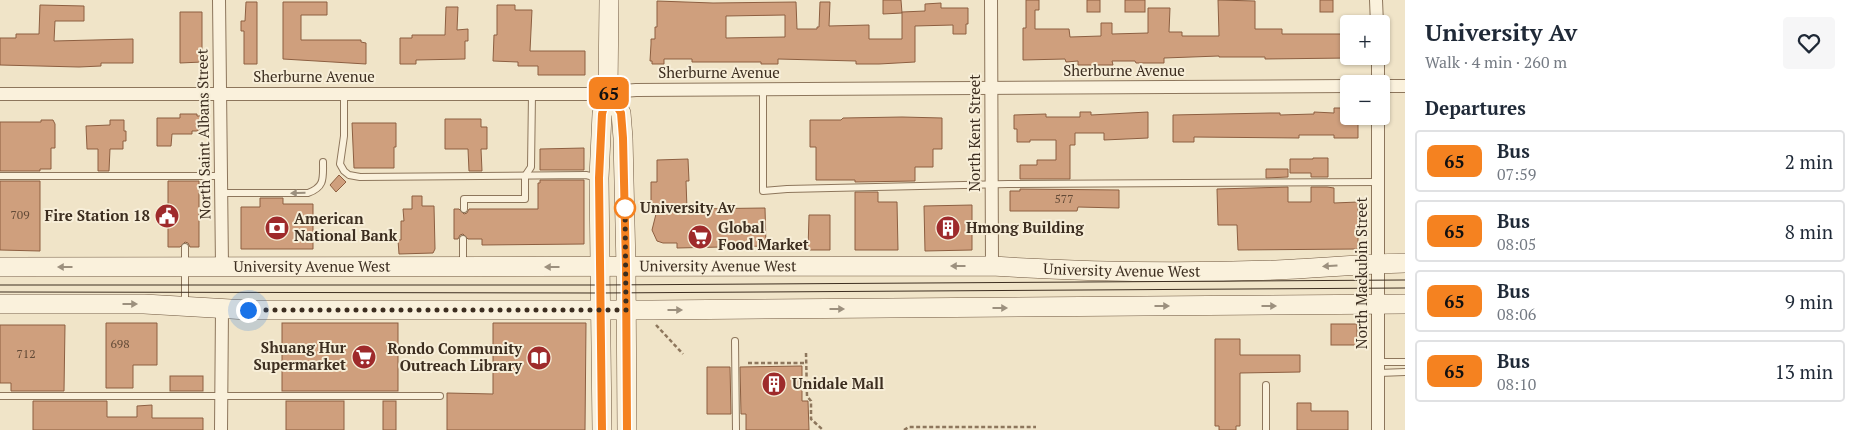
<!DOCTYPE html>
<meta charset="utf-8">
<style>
:root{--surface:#fff;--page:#f6f6f7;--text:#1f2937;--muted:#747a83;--line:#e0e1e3}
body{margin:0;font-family:"PT Serif",serif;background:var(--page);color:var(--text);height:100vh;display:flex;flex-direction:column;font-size:19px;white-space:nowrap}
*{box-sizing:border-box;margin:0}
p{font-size:16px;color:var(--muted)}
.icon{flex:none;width:28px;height:28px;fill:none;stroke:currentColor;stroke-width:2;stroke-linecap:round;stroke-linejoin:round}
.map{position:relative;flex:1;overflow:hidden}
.panel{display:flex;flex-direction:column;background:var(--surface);width:450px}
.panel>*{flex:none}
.badge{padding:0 10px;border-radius:8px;font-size:18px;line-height:32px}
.buttons{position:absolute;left:1340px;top:15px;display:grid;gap:10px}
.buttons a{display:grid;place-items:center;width:50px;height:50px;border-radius:5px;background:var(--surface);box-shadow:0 1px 4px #0004;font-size:25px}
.you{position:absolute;width:25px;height:25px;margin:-12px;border:4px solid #fff;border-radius:50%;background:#1a73e8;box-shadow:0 0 0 8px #1a73e833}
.map>.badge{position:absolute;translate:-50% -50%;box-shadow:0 0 0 2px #fff}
h2{padding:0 20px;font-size:19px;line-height:45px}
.round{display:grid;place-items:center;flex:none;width:52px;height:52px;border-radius:5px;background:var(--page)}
.overview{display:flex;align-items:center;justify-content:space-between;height:85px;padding:0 20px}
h1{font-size:24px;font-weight:800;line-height:38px}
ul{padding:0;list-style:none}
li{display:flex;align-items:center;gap:15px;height:62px;margin:0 10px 8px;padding:0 10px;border:2px solid var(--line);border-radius:5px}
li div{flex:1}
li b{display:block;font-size:19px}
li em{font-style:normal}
li .badge{min-width:55px;font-weight:700;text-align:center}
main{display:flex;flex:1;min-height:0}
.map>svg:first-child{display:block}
.building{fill:#cf9f7d;stroke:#8d5f41;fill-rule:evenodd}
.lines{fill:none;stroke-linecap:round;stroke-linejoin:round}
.service-casing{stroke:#8d765c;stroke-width:8}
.minor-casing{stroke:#8d765c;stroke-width:14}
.secondary-casing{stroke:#6f573f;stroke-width:20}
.path{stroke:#8d765c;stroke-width:2.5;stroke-dasharray:4 2.5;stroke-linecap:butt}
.service{stroke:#faf1dc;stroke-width:6}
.minor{stroke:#faf1dc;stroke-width:12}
.secondary{stroke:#faf1dc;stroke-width:19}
.tram{stroke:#3d2e20;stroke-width:1}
.oneway{fill:#9c907e}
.line-casing{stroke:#fff;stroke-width:11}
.line{stroke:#f58220;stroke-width:8}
.walk{stroke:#3d2e20;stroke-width:5;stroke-dasharray:0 9}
.stop-dot{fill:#fff;stroke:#f58220;stroke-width:2.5}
.labels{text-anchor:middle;stroke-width:4;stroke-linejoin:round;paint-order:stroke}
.number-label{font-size:12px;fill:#624a37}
.street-label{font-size:15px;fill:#3d2e20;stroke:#f7eed8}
.stop-label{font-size:15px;font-weight:bold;fill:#3d2e20;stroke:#f7eed8;text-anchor:start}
.poi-label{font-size:15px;font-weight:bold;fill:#3d2e20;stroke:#f7eed8;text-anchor:start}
</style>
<main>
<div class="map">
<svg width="1405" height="430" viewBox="0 0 1405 430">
<rect width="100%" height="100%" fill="#f0e4c8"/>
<g class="building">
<path d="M883,0H901L902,13L883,14Z"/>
<path d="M1026,0H1039V10H1035V29H1069L1070,37L1101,36V23H1112V34L1148,33V8H1170L1169,32H1182V36H1219L1218,0L1255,1V29H1282V34H1349V58L1265,59V57H1219V56L1164,58V63H1136L1135,61H1112L1113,65H1078V61L1066,62L1065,59L1023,60V28H1026Z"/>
<rect x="1087" y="0" width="13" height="12"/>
<rect x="1125" y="0" width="20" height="12"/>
<rect x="1320" y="0" width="13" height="12"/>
<path d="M657,1L713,3L796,2L797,29H817V27H819L820,2H830L829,26L869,25V39H902V12L925,11V4L941,3V8H968V24H966V34H953V25L915,26V62L879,64H856V61L778,59V64H761V62H692V59H664V64H652V61H650L651,44V39H655V27H657ZM785,15V37L726,38V16Z"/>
<path d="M246,2H257V64H244V31H241V21H245Z"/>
<path d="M283,2H327V15H301V40H361V42L366,43V64L283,59Z"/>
<path d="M40,5L84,6V21H55L54,41L133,39V63H101V66L79,67L0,65V38H16V34H39Z"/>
<path d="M497,5H515V10H532L530,51H585V75H538V66H518V62L493,61L494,35H497Z"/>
<path d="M446,7H458L457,30L468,29V41H465V59L416,60V64H400V38H412V35H445Z"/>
<path d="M180,12H202V62L180,63Z"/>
<path d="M1334,108H1349V116H1358V138H1334V135H1299V138L1194,137V142H1173V115L1270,113H1280V115L1314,114V112L1334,113Z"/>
<path d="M1080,112H1091V115L1148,112V138L1104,140V133H1075V145H1070V179H1020V165H1037V160H1056V140H1030V142H1017V129H1014V115L1046,114V117H1080Z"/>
<path d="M180,114H197V116H200V129H198V131H192V134H172L171,146H157V118H180Z"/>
<path d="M902,117L942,118V149H933V167H915V181L855,182V180H816V147H810V120H841L843,118Z"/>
<path d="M445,119H481V127H487V149H481L482,171H469L468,149H445Z"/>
<path d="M41,120H53L55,124V148H51V169H40V171H0V122H41Z"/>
<path d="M110,120H124V131H126V141H123V149H110L109,171H98V149H87L86,126L110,125Z"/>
<path d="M352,123H396V147H394V168H354Z"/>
<path d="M584,148V170H540V149Z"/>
<path d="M1313,158H1328V177H1311V173H1290V159H1313Z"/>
<path d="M688,159L689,181H686L687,209L765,208L766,246L677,248V243H663L657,241L652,230L657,210L651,211V182H657V160Z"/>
<path d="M1266,169H1288V177L1266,178Z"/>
<path d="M339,175L346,182L336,192L330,185Z"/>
<path d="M540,180H584V244L482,245V239H468L463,234L460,235L458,239H454V209H459L464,214L467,213L469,209H538V183H540Z"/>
<path d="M0,181H40V251L0,250Z"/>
<path d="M168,181H199V247H190L188,243L185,242L180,247H168Z"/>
<path d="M1288,187V202H1311V187H1327L1334,188V203L1358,202V249L1238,250L1237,225H1218L1217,189Z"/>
<path d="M1020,189L1119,190V208L1078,207L1077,211H1010V191H1020Z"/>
<path d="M855,192H878V202H897L898,250H855Z"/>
<path d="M412,196H422V206H434L435,249L433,253L399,254L398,240H401V221H404L403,209H412Z"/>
<path d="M260,198H283V204H313V249H241V207H260Z"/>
<path d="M972,205V250L925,251L924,206Z"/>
<path d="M809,215H830V250H808Z"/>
<path d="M106,323H157V365H133V388H106Z"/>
<rect x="282" y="323" width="116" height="68"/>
<path d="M493,323H586L585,430H447V393L493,394Z"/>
<rect x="1331" y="324" width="26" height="21"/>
<path d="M0,325H65L64,391H11V383H0Z"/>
<path d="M1215,339H1240V355H1300V372L1240,373V426H1236V430H1219V426H1215Z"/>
<path d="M802,366V401H808L809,430H746V414H741L740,367Z"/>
<path d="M707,367H730L731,414H707Z"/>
<rect x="170" y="376" width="33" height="15"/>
<path d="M33,401H107V417H137V406L152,405V418H203V430H33Z"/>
<rect x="286" y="401" width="58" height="29"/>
<rect x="383" y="401" width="13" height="29"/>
<path d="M1297,403H1311V411H1348V430H1297Z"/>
</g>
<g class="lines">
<defs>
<g id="service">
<path d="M763,90V191L787,189L1008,184L1378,182"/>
<path d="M344,94V136L340,164L344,171L349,175L360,177L586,175L598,178"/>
<path d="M0,176H221"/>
<path d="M222,193H308C325,187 323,178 323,162"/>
<path d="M464,209V199H525V176L531,167L532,94"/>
<path d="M185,247V306"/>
<path d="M463,265V239"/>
<path d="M735,341L736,430"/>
<path d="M1379,362H1405"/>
<path d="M1379,373L1405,372"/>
<path d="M1266,385V430"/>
<path d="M0,396H440"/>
</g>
<g id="minor">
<path d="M219,0L222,267"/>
<path d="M991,0L992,266"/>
<path d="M1376,0L1377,24"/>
<path d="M1378,56V84"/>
<path d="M1381,86H1405"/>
<path d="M0,94H586L636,90L1349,86"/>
<path d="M1378,116V430"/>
<path d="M221,430L222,309"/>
</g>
<g id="secondary">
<path d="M608,92L621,113L623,138L626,267L627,430"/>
<path id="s1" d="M0,267L992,266C1086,272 1182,273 1276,270C1319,268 1362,264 1405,263"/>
<path d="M0,304H144L248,310H652L1405,304"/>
<path d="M602,430L599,178L602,114L608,92L609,0"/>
</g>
</defs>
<use href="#service" class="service-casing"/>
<use href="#minor" class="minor-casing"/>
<use href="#secondary" class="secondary-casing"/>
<g class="path">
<path d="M656,325L683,354"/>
<path d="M806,353L807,396L811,401V419L823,430"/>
<path d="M748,363H806"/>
<path d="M904,430L909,427H1036"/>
</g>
<use href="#service" class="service"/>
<use href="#minor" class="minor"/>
<use href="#secondary" class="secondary"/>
<g class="tram">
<path d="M0,285H600L1405,280"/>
<path d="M0,292L600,293L1405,288"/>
</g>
</g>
<defs><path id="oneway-solid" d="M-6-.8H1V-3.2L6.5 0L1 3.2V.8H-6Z" transform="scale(1.25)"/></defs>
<g class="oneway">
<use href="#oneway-solid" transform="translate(298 193) rotate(179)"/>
<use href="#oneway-solid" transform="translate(958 266) rotate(180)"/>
<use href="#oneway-solid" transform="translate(1330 266) rotate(176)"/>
<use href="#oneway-solid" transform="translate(65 267) rotate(180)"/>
<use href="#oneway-solid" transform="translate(552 267) rotate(180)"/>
<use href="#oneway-solid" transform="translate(130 304)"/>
<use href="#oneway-solid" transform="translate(1162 306)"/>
<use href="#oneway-solid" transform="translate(1269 306)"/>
<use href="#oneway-solid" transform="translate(1000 308)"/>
<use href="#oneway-solid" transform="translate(837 309)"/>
<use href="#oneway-solid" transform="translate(675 310)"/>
</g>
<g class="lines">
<defs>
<path id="line" d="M602,430L599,178L602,114L608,92L621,113L623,138L626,267L627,430"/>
</defs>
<use href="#line" class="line-casing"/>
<use href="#line" class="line"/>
<path class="walk" d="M248,310H626L625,203V208"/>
</g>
<defs>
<symbol id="civic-disc" viewBox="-11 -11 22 22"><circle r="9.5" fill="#9e2a2b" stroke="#f7eed8"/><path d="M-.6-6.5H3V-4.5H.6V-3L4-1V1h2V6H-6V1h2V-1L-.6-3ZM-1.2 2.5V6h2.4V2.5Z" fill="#fff"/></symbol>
<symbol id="bank-disc" viewBox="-11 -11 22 22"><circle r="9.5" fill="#9e2a2b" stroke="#f7eed8"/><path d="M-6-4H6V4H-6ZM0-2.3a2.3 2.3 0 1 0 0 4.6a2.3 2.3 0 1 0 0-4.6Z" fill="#fff"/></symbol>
<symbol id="building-disc" viewBox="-11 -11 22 22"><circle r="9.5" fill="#9e2a2b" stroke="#f7eed8"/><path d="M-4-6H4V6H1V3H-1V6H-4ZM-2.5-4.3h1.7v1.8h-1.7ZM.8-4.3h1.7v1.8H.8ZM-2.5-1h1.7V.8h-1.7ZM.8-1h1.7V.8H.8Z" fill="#fff"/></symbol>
<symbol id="supermarket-disc" viewBox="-11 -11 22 22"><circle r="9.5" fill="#9e2a2b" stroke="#f7eed8"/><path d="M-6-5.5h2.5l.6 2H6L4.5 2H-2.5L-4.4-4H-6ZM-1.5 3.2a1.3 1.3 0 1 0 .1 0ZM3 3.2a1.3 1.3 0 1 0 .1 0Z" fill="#fff"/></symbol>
<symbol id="library-disc" viewBox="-11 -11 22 22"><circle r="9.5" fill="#9e2a2b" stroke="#f7eed8"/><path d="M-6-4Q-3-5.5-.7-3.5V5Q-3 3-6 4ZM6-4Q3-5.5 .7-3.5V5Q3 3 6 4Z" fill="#fff"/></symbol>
</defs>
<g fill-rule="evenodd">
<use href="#civic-disc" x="153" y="202" width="28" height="28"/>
<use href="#bank-disc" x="263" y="214" width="28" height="28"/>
<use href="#building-disc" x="934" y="214" width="28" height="28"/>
<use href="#supermarket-disc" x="686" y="223" width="28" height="28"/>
<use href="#supermarket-disc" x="350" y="343" width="28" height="28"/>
<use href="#library-disc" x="525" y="344" width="28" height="28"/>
<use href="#building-disc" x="760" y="370" width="28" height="28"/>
</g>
<circle class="stop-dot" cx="625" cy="208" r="10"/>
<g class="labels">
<g class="number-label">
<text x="1064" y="203">577</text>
<text x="20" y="219">709</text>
<text x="120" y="348">698</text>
<text x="26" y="358">712</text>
</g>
<g class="street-label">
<text x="1124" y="76">Sherburne Avenue</text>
<text x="719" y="78">Sherburne Avenue</text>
<text x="314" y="82">Sherburne Avenue</text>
<text transform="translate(975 133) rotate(-90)" y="5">North Kent Street</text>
<text transform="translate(204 134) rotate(-91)" y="5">North Saint Albans Street</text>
<text dy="5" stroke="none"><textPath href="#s1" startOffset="312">University Avenue West</textPath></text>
<text dy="5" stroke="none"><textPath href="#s1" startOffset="718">University Avenue West</textPath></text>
<text dy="5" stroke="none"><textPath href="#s1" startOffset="1122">University Avenue West</textPath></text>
<text transform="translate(1362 273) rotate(-90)" y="5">North Mackubin Street</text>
</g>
<g class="stop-label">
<text x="640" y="213">University Av</text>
</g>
<g class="poi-label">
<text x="150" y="221" text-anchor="end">Fire Station 18</text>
<text x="294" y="224">American<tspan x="294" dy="17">National Bank</tspan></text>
<text x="718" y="233">Global<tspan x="718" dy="17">Food Market</tspan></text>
<text x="966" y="233">Hmong Building</text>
<text x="346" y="353" text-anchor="end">Shuang Hur<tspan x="346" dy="17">Supermarket</tspan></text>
<text x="522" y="354" text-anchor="end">Rondo Community<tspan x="522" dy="17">Outreach Library</tspan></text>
<text x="792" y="389">Unidale Mall</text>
</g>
</g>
</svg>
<div class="buttons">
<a>+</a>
<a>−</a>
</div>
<div class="you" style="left:248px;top:310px"></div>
<b class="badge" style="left:609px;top:93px;background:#f58220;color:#111">65</b>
</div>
<section class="panel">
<div class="overview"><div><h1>University Av</h1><p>Walk · 4 min · 260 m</p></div><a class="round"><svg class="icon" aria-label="heart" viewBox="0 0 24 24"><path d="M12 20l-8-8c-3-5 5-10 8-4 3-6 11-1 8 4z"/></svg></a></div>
<h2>Departures</h2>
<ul>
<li><span class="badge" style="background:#f58220;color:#111">65</span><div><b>Bus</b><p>07:59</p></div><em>2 min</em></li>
<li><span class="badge" style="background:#f58220;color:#111">65</span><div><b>Bus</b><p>08:05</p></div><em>8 min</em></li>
<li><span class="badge" style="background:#f58220;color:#111">65</span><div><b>Bus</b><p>08:06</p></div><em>9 min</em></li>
<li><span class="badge" style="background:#f58220;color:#111">65</span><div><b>Bus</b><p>08:10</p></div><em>13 min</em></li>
</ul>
</section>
</main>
